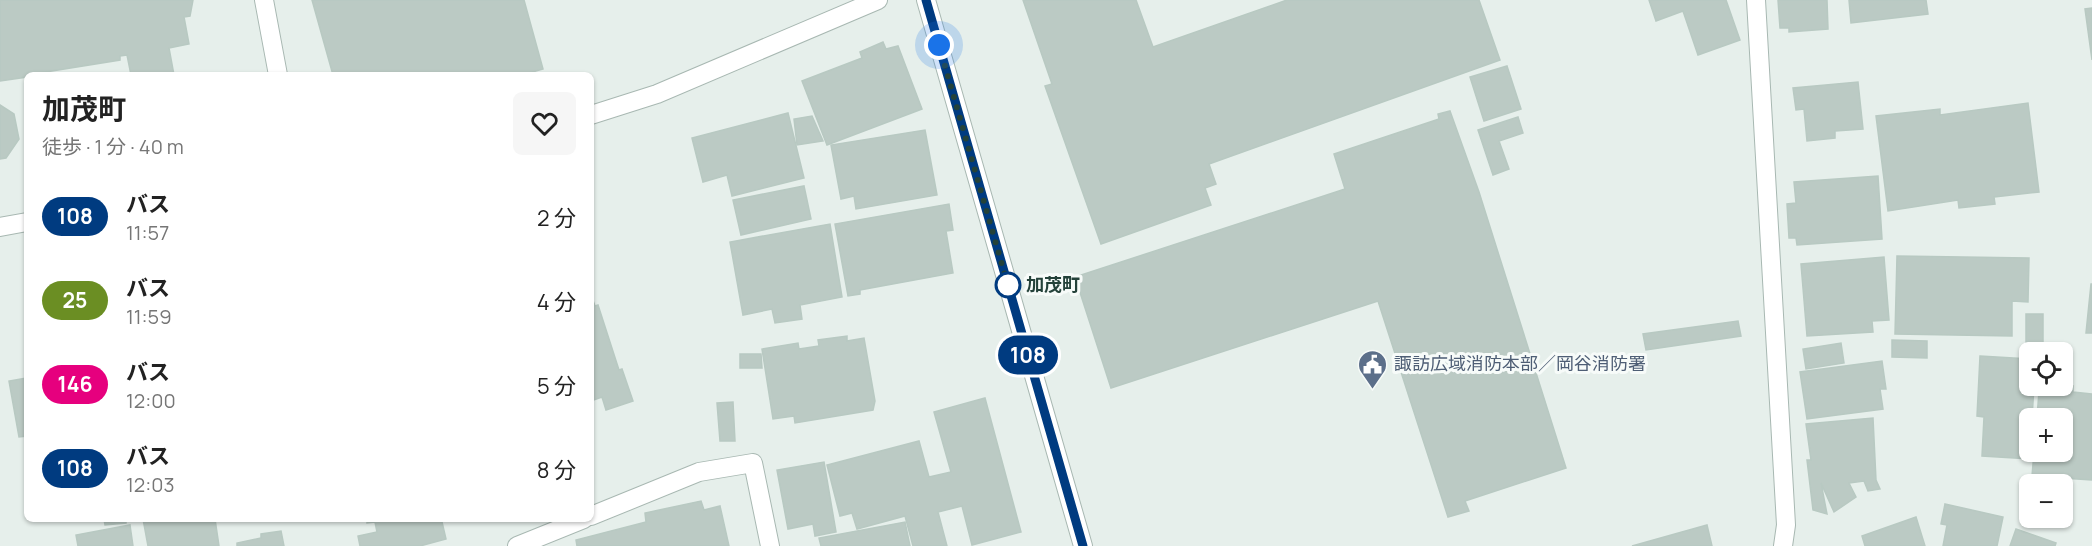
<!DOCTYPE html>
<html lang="ja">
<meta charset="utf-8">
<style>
:root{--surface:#fff;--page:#f6f6f6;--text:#222;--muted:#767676}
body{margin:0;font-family:Manrope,"Noto Sans JP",sans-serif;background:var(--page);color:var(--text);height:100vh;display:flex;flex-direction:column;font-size:22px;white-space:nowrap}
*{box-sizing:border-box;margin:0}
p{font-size:20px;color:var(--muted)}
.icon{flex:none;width:33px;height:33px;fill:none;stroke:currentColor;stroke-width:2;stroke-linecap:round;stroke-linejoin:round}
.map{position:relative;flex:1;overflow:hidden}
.panel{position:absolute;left:24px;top:72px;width:570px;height:450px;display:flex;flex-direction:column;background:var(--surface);border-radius:9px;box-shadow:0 2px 4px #0004}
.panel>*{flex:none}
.badge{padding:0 12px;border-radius:20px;font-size:21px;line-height:39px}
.tools{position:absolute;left:2019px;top:342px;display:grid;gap:12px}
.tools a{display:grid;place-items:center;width:54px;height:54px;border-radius:9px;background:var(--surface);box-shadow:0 2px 4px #0004;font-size:30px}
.you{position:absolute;width:30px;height:30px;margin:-15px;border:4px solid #fff;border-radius:50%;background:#1a73e8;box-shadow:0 0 0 9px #1a73e833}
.map>.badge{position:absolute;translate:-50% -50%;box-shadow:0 0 0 3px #fff}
.round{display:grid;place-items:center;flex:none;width:63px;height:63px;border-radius:9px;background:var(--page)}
.summary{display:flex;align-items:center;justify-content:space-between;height:102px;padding:0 18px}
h1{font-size:28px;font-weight:700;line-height:45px}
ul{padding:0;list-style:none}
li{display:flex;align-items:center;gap:18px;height:84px;padding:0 18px}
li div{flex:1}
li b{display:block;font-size:22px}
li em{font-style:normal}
li .badge{min-width:66px;font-weight:700;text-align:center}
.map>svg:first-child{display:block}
.building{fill:#bbcac4;stroke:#b8c9c2;stroke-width:1.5}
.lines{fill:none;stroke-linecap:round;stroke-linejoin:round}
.minor-casing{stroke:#a8b8b2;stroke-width:20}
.minor{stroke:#fff;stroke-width:18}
.line-casing{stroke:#fff;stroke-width:14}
.line{stroke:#003b80;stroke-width:9}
.walk{stroke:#24423a;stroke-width:6;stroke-dasharray:0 10.8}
.stop-dot{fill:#fff;stroke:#003b80;stroke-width:3}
.labels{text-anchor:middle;stroke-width:6;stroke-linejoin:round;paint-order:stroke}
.stop-label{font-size:18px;font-weight:bold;fill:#24423a;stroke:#f7fbf9;text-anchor:start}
.service-label{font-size:18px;fill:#4e5e75;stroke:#f7fbf9;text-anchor:start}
</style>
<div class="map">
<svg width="2092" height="546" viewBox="0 0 2092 546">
<rect width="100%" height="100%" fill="#e6efeb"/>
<g class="building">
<path d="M0,0H193L190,16L184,17L189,44L169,48L174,75H131L127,55L120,56V60L27,75V77L0,81Z"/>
<path d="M312,0H524L543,69L522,75H333Z"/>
<path d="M1023,0H1136L1153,47L1287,0H1479L1500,60L1209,164L1216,184L1205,188L1211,205L1101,244L1045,86L1052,84Z"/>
<path d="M1649,0H1726L1740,40L1698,55L1683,11L1656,21Z"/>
<path d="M1778,0H1827L1828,29L1789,32V28H1780Z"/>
<path d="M1849,0H1926L1928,14L1851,23Z"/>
<path d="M2092,8V60L2085,9Z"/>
<path d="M883,42L886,49L898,46L922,109L827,145L802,81L862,58L860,52Z"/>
<path d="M1507,66L1521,109L1484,121L1470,77Z"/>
<path d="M1858,82L1863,129L1835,131V138L1807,141L1804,109L1796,110L1793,88Z"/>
<path d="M2028,103L2039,192L1994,197L1995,204L1959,208L1958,200L1888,211L1876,116L1940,109V115Z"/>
<path d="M0,105L14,114L19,139L6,158L0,159Z"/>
<path d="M1450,111L1479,192L1566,468L1465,501L1469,511L1448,517L1378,301L1111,388L1075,277L1345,189L1334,154L1439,119L1438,114Z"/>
<path d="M788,113L804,178L732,196L727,175L703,182L692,138Z"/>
<path d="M812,116L823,141L797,145L794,119Z"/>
<path d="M1518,117L1523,133L1499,141L1509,169L1493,175L1478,130Z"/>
<path d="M925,130L937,195L856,209L854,196L841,199L831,145Z"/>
<path d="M1878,176L1882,239L1797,245L1796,238H1789L1787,204L1796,203L1794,182Z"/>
<path d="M804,186L811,219L741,235L733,200Z"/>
<path d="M949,204L953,230L946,231L953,273L860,290V294L848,296L835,224Z"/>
<path d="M830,224L842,297L800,305L802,319L775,323L772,309L743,315L730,242Z"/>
<path d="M1897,256L2029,258L2028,302L2012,301V336L1895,334Z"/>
<path d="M1884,257L1889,320L1872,321L1873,332L1807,336L1801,264Z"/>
<path d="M2091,284H2092V333H2086Z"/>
<path d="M591,295L595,306L598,305L619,370L622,369L633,401L606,410L602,397L591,401Z"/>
<rect x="2026" y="314" width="17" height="36"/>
<path d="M1738,321L1741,336L1646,350L1643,334Z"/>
<path d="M847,336V341L864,338L875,401L873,410L795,423L794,416L773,419L762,349L798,343L799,349L819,346L818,340Z"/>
<path d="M1892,340L1927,341V358L1892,357Z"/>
<path d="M1841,343L1844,363L1806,369L1803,349Z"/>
<path d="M740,354H761L762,368H740Z"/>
<path d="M1980,356L2030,359V386H2034L2032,418H2030V459L1982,456L1984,417L1977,416Z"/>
<path d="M1882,361L1886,389H1880L1883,409L1807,419L1800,372Z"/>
<path d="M27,378V436L19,437L9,381Z"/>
<path d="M2062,385L2073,386V392L2092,394V480L2032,476L2034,452H2062V418H2037L2039,391L2044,392V386Z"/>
<path d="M985,398L1021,532L972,545L962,506L938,512L947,546H913L905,516L857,529L852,513L840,516L827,465L919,441L929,477L951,472L934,412Z"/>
<path d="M733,402L735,441H720L717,403Z"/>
<path d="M1873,418L1876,480L1880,489L1868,491L1864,481L1849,483L1856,497L1834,512L1821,483L1827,514L1813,510L1807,460H1811L1806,424Z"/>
<path d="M824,462L836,532L815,536L813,524L788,529L777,470Z"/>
<path d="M701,501L704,510L720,506L729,546H577L576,540L646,522L645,513Z"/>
<path d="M1945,504L2003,517L1997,546H1943L1947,525L1941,524Z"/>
<path d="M1916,517L1925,546H1865L1862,536Z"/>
<path d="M104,519H126V523L105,525Z"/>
<path d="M143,519H215L219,546H148Z"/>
<path d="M367,519H438L442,522L446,539L420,546H360L358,536L377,532L375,522L367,523Z"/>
<path d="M905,522L910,546H821L819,538Z"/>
<path d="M130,525L133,546H78L76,535Z"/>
<path d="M1707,525L1712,546H1632Z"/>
<path d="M2016,529L2056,543L2055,546H2010Z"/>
<path d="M281,531L284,546H237V543L261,538V534Z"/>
</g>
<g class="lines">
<defs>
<g id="minor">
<path d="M264,0L278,75"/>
<path d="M926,0L1083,546"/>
<path d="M1756,0L1786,525L1783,546"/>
<path d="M591,115L657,94L878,0"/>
<path d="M0,227L27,222"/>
<path d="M591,516L699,472L753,463L770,546"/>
<path d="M517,546L584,519"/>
</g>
</defs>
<use href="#minor" class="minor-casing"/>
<use href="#minor" class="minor"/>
</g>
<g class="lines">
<defs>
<path id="line" d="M926,0L1083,546"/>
</defs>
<use href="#line" class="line-casing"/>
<use href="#line" class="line"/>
<path class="walk" d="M939,45L1009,289L1008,285"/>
</g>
<defs>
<symbol id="civic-pin" viewBox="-11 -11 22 30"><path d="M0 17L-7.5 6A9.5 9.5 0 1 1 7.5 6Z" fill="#5c6f8a" stroke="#f7fbf9"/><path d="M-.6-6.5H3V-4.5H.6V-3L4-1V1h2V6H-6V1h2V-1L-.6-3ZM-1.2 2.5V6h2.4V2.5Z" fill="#fff"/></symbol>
</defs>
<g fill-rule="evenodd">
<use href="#civic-pin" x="1356" y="348" width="33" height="45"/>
</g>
<circle class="stop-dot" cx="1008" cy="285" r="12"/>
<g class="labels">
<g class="stop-label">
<text x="1026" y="291">加茂町</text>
</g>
<g class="service-label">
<text x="1394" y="370">諏訪広域消防本部／岡谷消防署</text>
</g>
</g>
</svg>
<div class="tools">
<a><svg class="icon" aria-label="locate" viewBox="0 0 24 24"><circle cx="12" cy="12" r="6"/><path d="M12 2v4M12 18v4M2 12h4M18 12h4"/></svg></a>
<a>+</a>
<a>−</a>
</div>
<div class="you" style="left:939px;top:45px"></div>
<b class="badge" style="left:1028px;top:355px;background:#003b80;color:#fff">108</b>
<section class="panel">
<div class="summary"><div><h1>加茂町</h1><p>徒歩 · 1 分 · 40 m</p></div><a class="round"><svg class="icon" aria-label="heart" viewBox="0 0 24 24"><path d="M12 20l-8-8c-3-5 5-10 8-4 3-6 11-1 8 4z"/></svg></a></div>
<ul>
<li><span class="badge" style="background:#003b80;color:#fff">108</span><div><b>バス</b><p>11:57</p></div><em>2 分</em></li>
<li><span class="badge" style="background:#6b8e23;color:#fff">25</span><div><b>バス</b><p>11:59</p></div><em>4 分</em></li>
<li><span class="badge" style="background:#e6007e;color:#fff">146</span><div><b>バス</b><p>12:00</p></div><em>5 分</em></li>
<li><span class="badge" style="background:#003b80;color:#fff">108</span><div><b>バス</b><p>12:03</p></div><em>8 分</em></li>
</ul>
</section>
</div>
